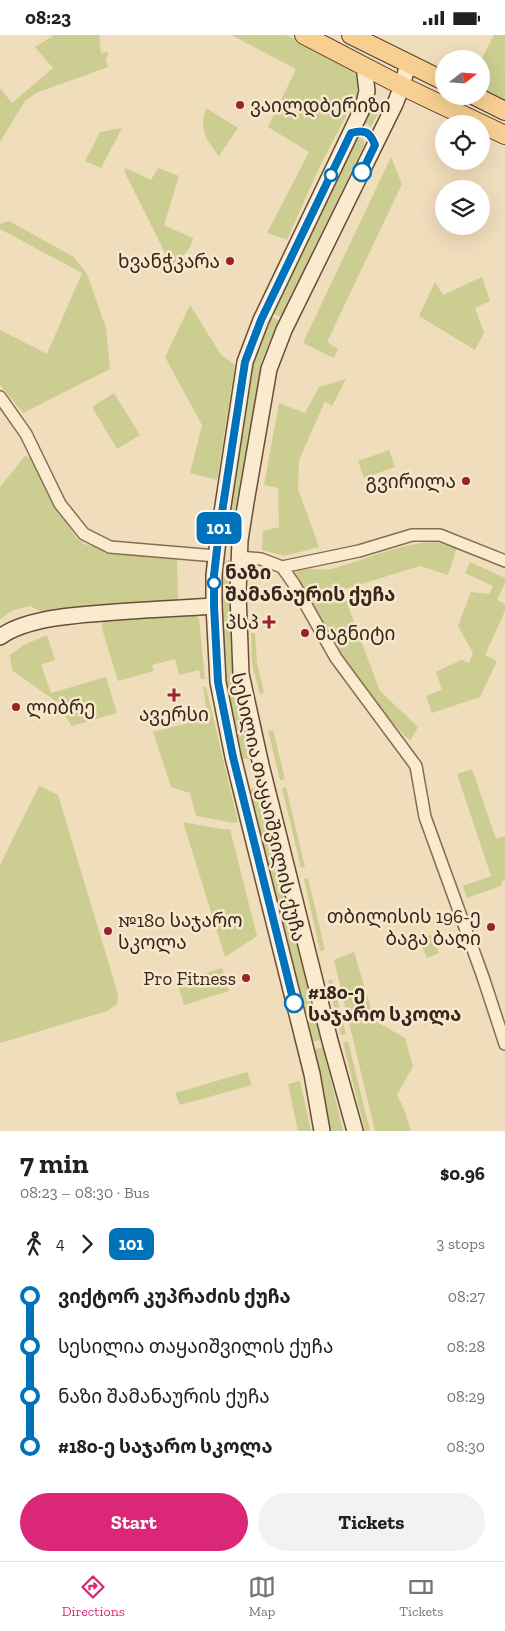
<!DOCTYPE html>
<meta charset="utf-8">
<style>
:root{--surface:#fff;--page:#f2f2f2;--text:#202124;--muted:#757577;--line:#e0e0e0;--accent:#db2777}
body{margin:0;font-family:"Zilla Slab","Noto Sans Georgian",serif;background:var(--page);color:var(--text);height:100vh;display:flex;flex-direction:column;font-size:19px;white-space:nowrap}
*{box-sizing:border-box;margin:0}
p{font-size:16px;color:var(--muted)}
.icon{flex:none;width:28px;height:28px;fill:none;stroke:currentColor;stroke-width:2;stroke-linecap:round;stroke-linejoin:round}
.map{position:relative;height:1096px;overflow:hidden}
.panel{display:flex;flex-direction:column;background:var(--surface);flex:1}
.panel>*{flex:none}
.badge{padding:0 10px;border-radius:8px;font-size:18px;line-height:32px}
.needle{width:32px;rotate:73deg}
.controls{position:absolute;left:435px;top:15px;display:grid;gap:10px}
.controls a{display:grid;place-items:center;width:55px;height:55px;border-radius:50%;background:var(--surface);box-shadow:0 5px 20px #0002;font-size:25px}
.map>.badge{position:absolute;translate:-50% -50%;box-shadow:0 0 0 2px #fff}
.legs{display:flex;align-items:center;gap:8px;height:55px;padding:0 20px;font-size:16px}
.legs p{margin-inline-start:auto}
.summary{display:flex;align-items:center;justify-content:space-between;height:85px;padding:0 20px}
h1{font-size:28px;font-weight:700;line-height:38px}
.cta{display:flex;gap:10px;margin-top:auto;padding:10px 20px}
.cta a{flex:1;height:58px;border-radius:30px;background:var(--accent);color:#fff;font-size:20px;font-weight:700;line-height:58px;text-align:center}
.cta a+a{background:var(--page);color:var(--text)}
ul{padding:0 20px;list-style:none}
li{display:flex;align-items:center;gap:18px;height:50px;font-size:19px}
li i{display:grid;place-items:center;width:8px;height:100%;margin:0 6px;background:currentColor}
li i::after{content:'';width:12px;height:12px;margin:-6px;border:4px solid;border-radius:50%;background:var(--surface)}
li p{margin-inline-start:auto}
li:first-child i{background:linear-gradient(#0000 50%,currentColor 0)}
li:last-child i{background:linear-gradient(currentColor 50%,#0000 0)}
.status{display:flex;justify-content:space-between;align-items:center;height:35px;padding:0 25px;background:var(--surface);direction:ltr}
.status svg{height:14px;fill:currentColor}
.tabs{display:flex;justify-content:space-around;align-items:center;height:70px;border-top:1px solid var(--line);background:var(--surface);font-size:14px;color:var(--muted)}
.tabs a{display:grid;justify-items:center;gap:2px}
.tabs .current{color:var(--accent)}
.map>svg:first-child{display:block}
.green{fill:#cbce90}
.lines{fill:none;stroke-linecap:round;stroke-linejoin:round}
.street-casing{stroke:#886c55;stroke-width:14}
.secondary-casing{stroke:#694d38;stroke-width:18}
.primary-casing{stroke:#553b2a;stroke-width:20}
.street{stroke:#faebcf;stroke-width:11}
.secondary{stroke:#faebcf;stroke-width:15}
.primary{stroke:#f6cf91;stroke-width:18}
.line-1-casing{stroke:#fff;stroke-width:11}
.line-1{stroke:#0072bc;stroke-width:8}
.poi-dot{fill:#9a222b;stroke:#f7e7cc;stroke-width:2}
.stop-1-dot{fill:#fff;stroke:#0072bc;stroke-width:2.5}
.labels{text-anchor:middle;stroke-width:5;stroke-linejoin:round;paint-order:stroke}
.poi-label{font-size:19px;fill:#36261b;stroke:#f7e7cc;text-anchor:end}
.stop-label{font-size:19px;font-weight:bold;fill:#36261b;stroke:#f7e7cc;text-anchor:start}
.street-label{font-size:19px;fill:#36261b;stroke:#f7e7cc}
</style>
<div class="status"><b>08:23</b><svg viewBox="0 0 49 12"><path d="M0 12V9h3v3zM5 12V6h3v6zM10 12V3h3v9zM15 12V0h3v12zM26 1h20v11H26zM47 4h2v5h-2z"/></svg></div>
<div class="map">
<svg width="505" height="1096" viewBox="0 0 505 1096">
<rect width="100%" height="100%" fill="#f0ddbc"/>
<g class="green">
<path d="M54,0H99L101,18L109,17L106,25L108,32L36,58L25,66L0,107V53L12,68L53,33L35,12Z"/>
<path d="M231,0H287L353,36L358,44L357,60L319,133L287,205L267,198L309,117L268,92L296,34Z"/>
<path d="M494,0H505V65L481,54V25Z"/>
<path d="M375,65L383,69L371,92L367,89H363Z"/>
<path d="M206,73L238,93L219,121C206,104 199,95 206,73Z"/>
<path d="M122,93L101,133L85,126L100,97Z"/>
<path d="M357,103H361L364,106V110L281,282L272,278Z"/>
<path d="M391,122L402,149L327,307L338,314L334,323L303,308Z"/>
<path d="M126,133L151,145L158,133L179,141L164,190L193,203C192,212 182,224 174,228L169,226L124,136Z"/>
<path d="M9,186L74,222L87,239L106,293L110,334L23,378L0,350V295L47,319L82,238L0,194V189Z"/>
<path d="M482,242L490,266L475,273L484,298L475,315L419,281L435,247L443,260Z"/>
<path d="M190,270L221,320L235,330L217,445L190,438L202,390L165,322Z"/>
<path d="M270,282L279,285L262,325L243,437L236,501L232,503L228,501L227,499L251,328Z"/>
<path d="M346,344L332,371L325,366L299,425L298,454L319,512L284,521L262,515L263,496L279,492L278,453L264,450L279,368L305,378L319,352Z"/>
<path d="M114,358L140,400L117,414L92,372Z"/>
<path d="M389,415L395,432L364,443L358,426Z"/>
<path d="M25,421L30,423L58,474L76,502L84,509L121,518L177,522L178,568L79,572L42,577L30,571L14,575L0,584V452Z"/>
<path d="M435,507L457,513L448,540L420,531L342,555L380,656L418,692L410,706L360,654L345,630L294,538C303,531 320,536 331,534C366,525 399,508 435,507Z"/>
<path d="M227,525H231L233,527L231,552H222L224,528Z"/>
<path d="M470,527L505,543V548L497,565L505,569V576L485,620L497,626L480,662L432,678L426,661L442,655L436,637L461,625L469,628L473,618L458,591L471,557L489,559L493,551L465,538Z"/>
<path d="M222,560H230L232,613L235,638L253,718L251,723L246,724L242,723L228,659L224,635Z"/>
<path d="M194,580L199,584L205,644H201L199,635L179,640L175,624L152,630L154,636L118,646L103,597L102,590L104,585Z"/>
<path d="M251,598H255L257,628L264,658L260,659L252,629Z"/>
<path d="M47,600L55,625L41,630L51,658L106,642L117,678L72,691L54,665L12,635L10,620L24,610Z"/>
<path d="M203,652H206L238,787L234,788L196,781L190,758L171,752L153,697L208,683Z"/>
<path d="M273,695L285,744L280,745L268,696Z"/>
<path d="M472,734L496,804L505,801V845L502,846L501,851L467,863L463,851L491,841L457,739Z"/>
<path d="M39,751L58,760L118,959L117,969L107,976L0,1008V830Z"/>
<path d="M259,752L261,753L321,1005L310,1007L250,755Z"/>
<path d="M286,752L305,832L301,833L282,753Z"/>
<path d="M183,787L221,794H230L257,901L225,922Z"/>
<path d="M308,843L325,915L320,916L304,844Z"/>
<path d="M431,900L439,918L427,923L419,905Z"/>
<path d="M354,917L375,986L405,1003L413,1031L397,1060L404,1074L411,1096H375L334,925Z"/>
<path d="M222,933L229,956L184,970L177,947Z"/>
<path d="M332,944L346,999L341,1000L328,946Z"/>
<path d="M348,1006L370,1096H365L343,1008Z"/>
<path d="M323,1012L343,1096H331L312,1015Z"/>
<path d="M247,1037L252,1050L180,1070L175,1058Z"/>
<path d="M300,1046L311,1096H298L288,1049Z"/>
</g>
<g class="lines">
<defs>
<g id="street">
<path d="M0,362L26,399L60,469L84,499L110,512L216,521"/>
<path d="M239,522L261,524L282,532L294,549L336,623L416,731L425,782L483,942L505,1009"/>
<path d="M282,532L359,516L412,500H440L505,526"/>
</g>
<g id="secondary">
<path d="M0,602C30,580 93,579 130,576C158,574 186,573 214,571"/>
<path d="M322,1096L312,1039L250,791L233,722L218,647L214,571V540L219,497L245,327L261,285L363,72L367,56L364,31"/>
<path d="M355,1096L330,1006L261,730L241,639L238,558L240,505L246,467L269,334L284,295L395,69L402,51L408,29"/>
</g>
<g id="primary">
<path d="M304,0L402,51L505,100"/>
<path d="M351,0L444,46"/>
<path d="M475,61L505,76"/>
</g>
</defs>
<use href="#street" class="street-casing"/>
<use href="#secondary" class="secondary-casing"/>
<use href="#primary" class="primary-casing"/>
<use href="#street" class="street"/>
<use href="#secondary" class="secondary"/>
<use href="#primary" class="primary"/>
</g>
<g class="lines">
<defs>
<path id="line-1" d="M294,968L233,722L218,647L214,571V540L219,497L245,327L261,285L351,98C365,94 370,97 375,110L362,137"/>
</defs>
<use href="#line-1" class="line-1-casing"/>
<use href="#line-1" class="line-1"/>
</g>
<g class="poi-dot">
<circle cx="240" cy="70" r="5"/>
<circle cx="230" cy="226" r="5"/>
<circle cx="466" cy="446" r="5"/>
<path d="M266.5 579.5h5v5h5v5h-5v5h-5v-5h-5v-5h5z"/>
<circle cx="305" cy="598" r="5"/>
<path d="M171.5 652.5h5v5h5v5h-5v5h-5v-5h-5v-5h5z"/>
<circle cx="16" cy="672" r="5"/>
<circle cx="491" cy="892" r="5"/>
<circle cx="108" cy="896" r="5"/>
<circle cx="246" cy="943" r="5"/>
</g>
<g class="stop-1-dot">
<circle cx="362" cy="137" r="9"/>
<circle cx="331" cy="140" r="6"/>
<circle cx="214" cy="548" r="6"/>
<circle cx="294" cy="968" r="9"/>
</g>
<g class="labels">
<g class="poi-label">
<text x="250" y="77" text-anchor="start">ვაილდბერიზი</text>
<text x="220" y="233">ხვანჭკარა</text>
<text x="456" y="453">გვირილა</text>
<text x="259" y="594">პსპ</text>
<text x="315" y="605" text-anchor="start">მაგნიტი</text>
<text x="26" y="679" text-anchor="start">ლიბრე</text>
<text x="174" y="686" text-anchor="middle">ავერსი</text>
<text x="481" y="888">თბილისის 196-ე<tspan x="481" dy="22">ბაგა ბაღი</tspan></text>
<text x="118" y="892" text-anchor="start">№180 საჯარო<tspan x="118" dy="22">სკოლა</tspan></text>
<text x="236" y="950">Pro Fitness</text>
</g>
<g class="stop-label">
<text x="225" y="544">ნაზი<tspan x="225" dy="22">შამანაურის ქუჩა</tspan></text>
<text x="308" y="964">#180-ე<tspan x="308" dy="22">საჯარო სკოლა</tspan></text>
</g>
<g class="street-label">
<text transform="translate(269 772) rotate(77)" y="7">სესილია თაყაიშვილის ქუჩა</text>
</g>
</g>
</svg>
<div class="controls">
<a><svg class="needle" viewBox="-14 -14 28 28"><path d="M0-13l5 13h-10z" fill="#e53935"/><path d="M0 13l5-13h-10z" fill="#757577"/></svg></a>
<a><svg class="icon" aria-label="locate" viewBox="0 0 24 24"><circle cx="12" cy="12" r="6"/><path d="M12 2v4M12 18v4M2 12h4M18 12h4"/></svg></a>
<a><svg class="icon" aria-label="layers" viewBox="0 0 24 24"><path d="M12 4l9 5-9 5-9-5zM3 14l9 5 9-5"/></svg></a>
</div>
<b class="badge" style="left:219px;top:493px;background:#0072bc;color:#fff">101</b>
</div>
<section class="panel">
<div class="summary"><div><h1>7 min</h1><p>08:23 – 08:30 · Bus</p></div><b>$0.96</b></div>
<div class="legs"><svg class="icon" aria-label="walk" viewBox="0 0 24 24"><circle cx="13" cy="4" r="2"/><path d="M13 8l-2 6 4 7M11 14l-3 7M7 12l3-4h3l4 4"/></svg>4<svg class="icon" aria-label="forward" viewBox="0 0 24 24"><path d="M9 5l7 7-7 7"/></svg><b class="badge" style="background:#0072bc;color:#fff">101</b><p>3 stops</p></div>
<ul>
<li><i style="color:#0072bc"></i><b>ვიქტორ კუპრაძის ქუჩა</b><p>08:27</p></li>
<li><i style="color:#0072bc"></i><span>სესილია თაყაიშვილის ქუჩა</span><p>08:28</p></li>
<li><i style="color:#0072bc"></i><span>ნაზი შამანაურის ქუჩა</span><p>08:29</p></li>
<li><i style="color:#0072bc"></i><b>#180-ე საჯარო სკოლა</b><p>08:30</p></li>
</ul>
<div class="cta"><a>Start</a><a>Tickets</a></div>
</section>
<nav class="tabs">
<a class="current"><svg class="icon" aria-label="directions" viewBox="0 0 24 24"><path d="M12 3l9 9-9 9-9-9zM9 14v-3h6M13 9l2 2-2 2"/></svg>Directions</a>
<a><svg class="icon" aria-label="map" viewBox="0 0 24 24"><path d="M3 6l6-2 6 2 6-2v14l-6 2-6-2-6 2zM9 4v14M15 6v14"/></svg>Map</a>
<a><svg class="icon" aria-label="tickets" viewBox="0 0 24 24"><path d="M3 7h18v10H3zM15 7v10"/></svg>Tickets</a>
</nav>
